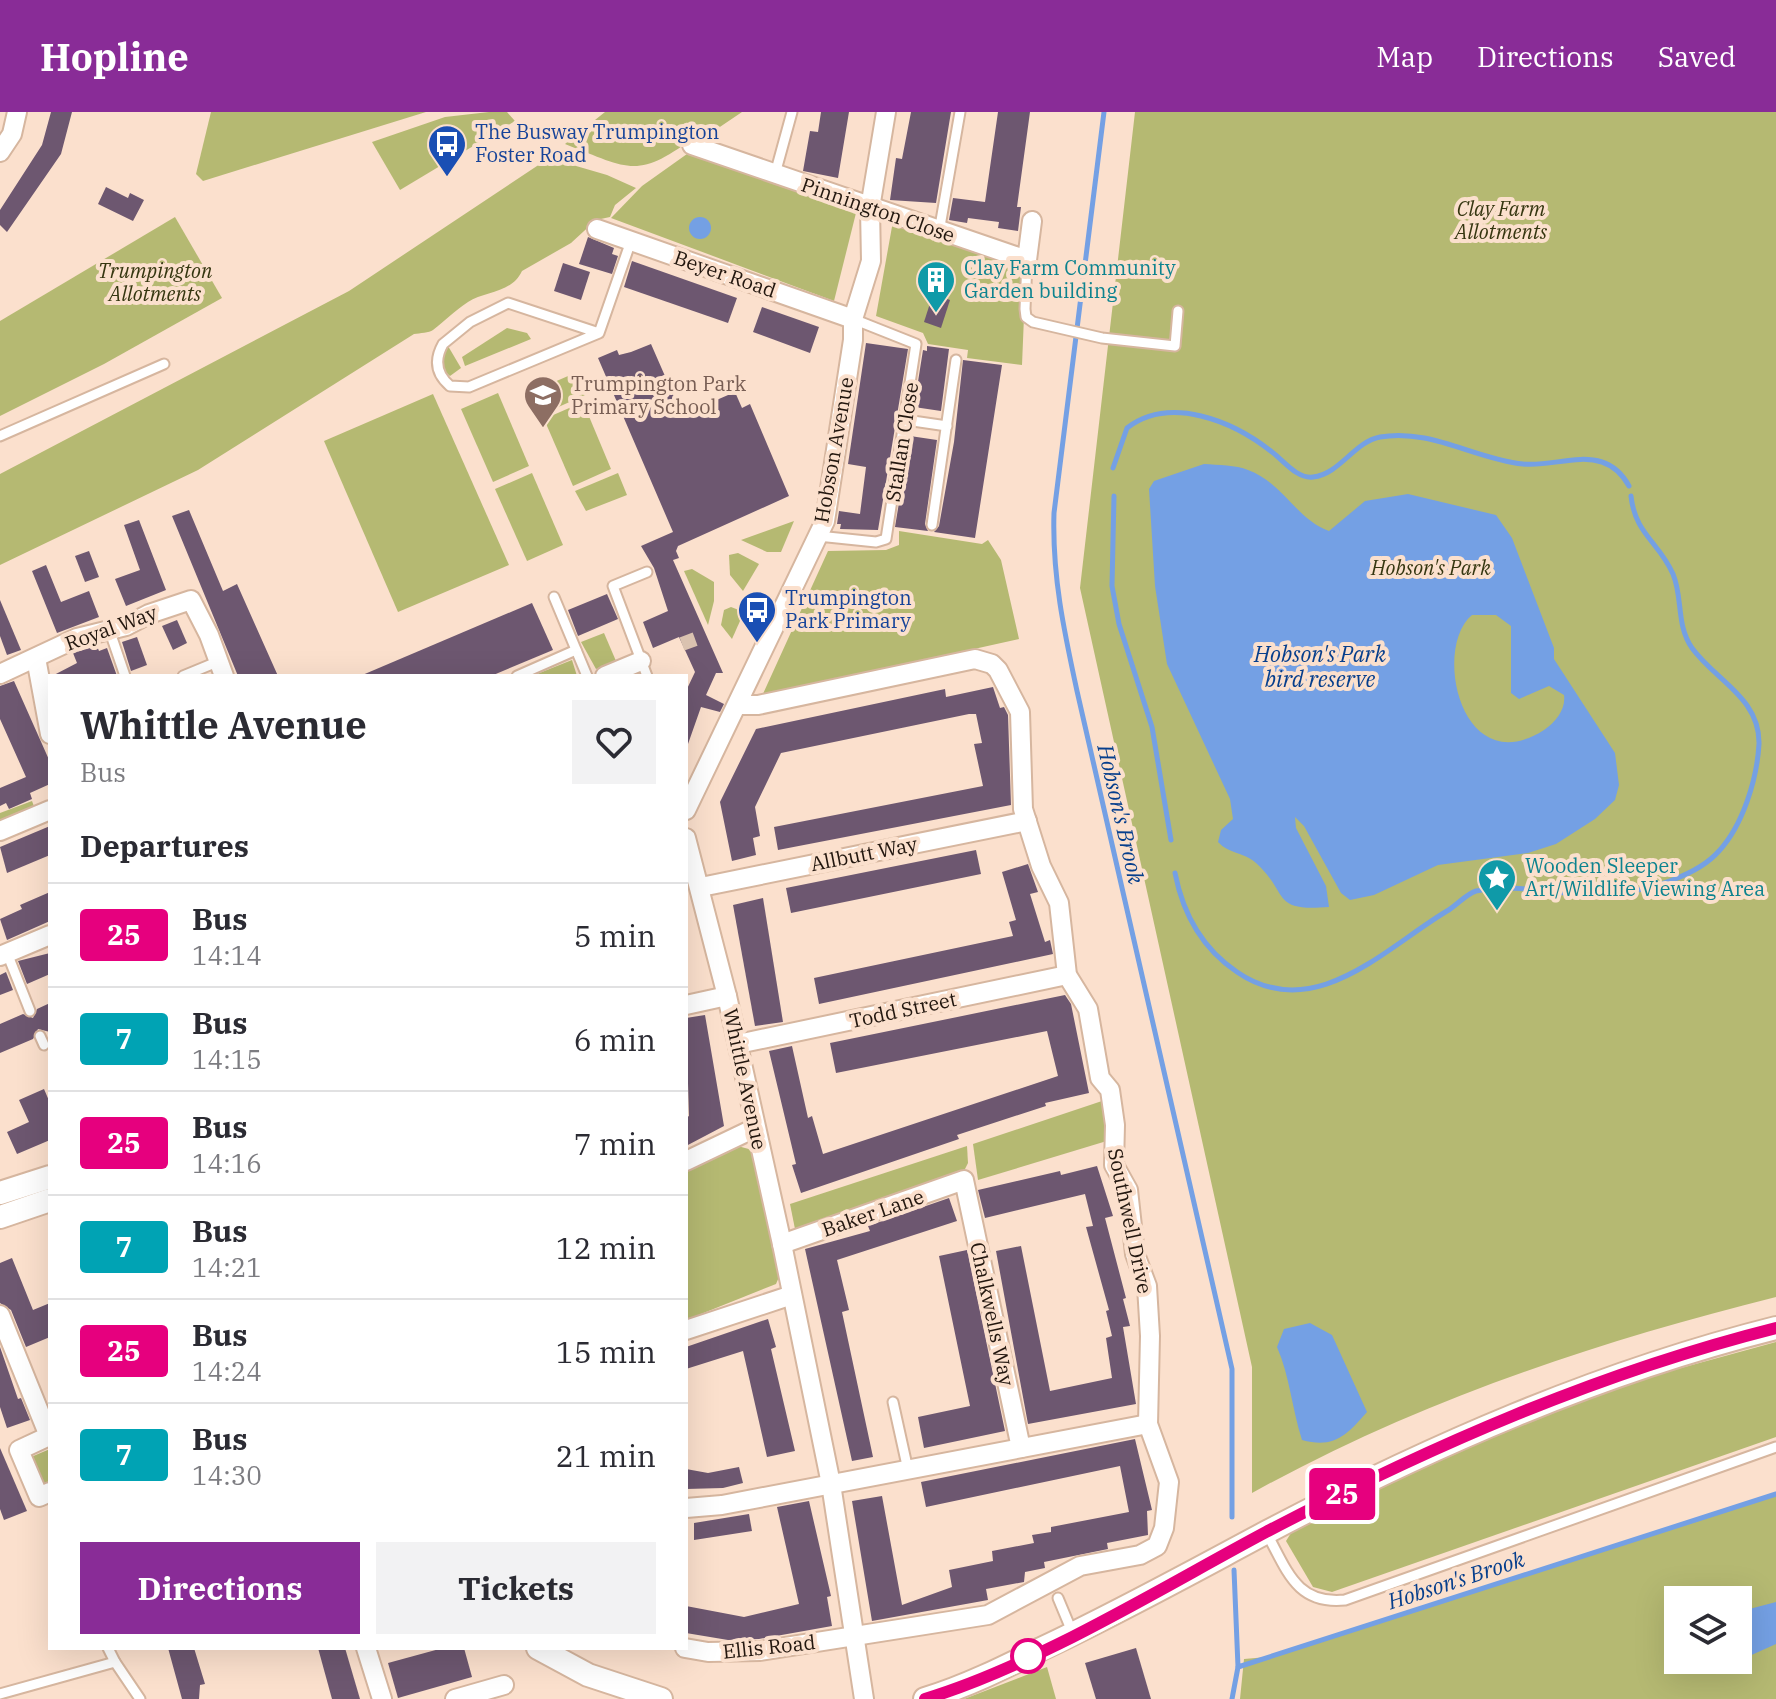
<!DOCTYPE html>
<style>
:root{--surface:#fff;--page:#f2f2f3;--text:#2b2b33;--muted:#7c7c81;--line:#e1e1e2;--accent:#892c97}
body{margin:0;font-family:"IBM Plex Serif",serif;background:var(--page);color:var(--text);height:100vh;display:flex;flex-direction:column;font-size:30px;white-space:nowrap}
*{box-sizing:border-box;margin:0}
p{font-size:26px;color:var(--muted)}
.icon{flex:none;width:44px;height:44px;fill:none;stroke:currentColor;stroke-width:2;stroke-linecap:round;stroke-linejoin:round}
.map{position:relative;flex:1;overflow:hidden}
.details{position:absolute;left:48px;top:562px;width:640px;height:976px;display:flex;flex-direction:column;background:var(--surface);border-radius:0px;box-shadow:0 8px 32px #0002}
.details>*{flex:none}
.badge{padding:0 16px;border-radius:6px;font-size:28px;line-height:52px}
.buttons{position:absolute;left:1664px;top:1474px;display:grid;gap:16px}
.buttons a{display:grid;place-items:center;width:88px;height:88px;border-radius:0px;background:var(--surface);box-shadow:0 8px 32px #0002;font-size:40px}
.map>.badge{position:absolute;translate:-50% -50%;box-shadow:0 0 0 4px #fff}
h2{padding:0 32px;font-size:30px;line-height:72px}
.round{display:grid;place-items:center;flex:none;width:84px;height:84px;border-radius:0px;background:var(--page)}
.summary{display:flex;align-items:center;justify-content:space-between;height:136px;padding:0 32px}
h1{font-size:38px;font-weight:700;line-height:60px}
.action{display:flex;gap:16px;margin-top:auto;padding:16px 32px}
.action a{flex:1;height:92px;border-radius:0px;background:var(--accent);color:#fff;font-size:32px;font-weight:700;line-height:92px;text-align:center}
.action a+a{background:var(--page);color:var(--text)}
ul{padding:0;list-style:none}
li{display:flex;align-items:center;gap:24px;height:104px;padding:0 32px;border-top:2px solid var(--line)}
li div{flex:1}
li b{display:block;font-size:30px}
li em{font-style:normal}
li .badge{min-width:88px;font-weight:700;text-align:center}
header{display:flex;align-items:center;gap:48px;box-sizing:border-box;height:112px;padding:0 40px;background:var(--accent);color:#fff}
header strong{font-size:38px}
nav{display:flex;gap:44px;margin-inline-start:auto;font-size:28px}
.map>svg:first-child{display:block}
.green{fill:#b5b972;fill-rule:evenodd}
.water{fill:#74a0e4;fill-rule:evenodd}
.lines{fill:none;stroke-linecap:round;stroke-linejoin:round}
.stream{stroke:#74a0e4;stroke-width:5}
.building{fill:#6d5770}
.pedestrian-tunnel{stroke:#dac2b0;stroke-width:14;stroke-dasharray:14 7;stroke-linecap:butt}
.service-casing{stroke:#d6b69f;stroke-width:13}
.minor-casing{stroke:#d6b69f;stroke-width:22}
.tertiary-casing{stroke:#d6b69f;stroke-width:26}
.service{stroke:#fff;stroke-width:9}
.minor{stroke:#fff;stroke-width:18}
.tertiary{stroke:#fff;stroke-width:22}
.line-casing{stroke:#fff;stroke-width:18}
.line{stroke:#e6007e;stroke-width:12}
.stop-dot{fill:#fff;stroke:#e6007e;stroke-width:4}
.labels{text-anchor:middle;stroke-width:8;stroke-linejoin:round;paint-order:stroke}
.transit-label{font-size:20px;fill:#164399;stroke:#fbe0cd;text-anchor:start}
.park-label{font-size:20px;font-style:italic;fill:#353610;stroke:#fbe0cd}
.street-label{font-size:20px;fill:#22160e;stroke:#fbe0cd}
.culture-label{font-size:20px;fill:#0d838f;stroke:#fbe0cd;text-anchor:start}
.education-label{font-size:20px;fill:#785e54;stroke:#fbe0cd;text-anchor:start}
.water-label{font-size:22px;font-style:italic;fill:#063e8c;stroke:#fbe0cd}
</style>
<header>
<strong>Hopline</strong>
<nav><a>Map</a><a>Directions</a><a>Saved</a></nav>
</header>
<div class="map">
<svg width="1776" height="1587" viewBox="0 0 1776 1587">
<rect width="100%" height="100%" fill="#fbe0cd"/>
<g class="green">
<path d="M211,0H426L203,69L196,62Z"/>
<path d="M489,0H507L515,9L400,78L372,30L445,5Z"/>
<path d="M605,0H742L708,23L699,22C637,68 632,58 565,32Z"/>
<path d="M1135,0H1776V1185C1593,1231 1418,1289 1252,1381V1255L1080,476Z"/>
<path d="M694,37L857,97L834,189L611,106L642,74Z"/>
<path d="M559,49L607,63L636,76L615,93L610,105L596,108L571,131L522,159C512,181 485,179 468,190C454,199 445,209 433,218C429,221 420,221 414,222L198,358L0,453V362L349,179L543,50Z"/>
<path d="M175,105L222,186L104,252L0,304V209Z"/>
<path d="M893,109L1026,156L1022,253L967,246L968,238L928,232L923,221L876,204Z"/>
<path d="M507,216L527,221L531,227L465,254L462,245Z"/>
<path d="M448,234L461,256L450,264L444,259L442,245Z"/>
<path d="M575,261L585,283L543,302L536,286L538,277Z"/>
<path d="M498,281L529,354L493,370L461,297Z"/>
<path d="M433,282L509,453L398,500L324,329Z"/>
<path d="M583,290L611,357L573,374L544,307Z"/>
<path d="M532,361L563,433L527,449L495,377Z"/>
<path d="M618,361L627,383L586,399L575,379Z"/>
<path d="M794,409L781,440H767L741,428Z"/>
<path d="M899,419L982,432L988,428L1001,448L1019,527L762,584L828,439L886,438L899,433Z"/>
<path d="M738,441L759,452L743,479L730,463L729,443Z"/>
<path d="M692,457L714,470V489L708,513L684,459Z"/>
<path d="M731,495L744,500L732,527L721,513L724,498Z"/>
<path d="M604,521L616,549L596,557L581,530Z"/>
<path d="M572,548L577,564H532Z"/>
<path d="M32,689L35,697L0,712V701Z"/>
<path d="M1105,988L1110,1028L978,1068L973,1032Z"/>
<path d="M734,1033L756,1039L781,1160L776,1172L686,1208V1056Z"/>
<path d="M967,1034L968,1051L962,1063L796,1122L790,1092Z"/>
<path d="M1776,1230V1325L1332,1480L1313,1475L1286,1429L1291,1421L1489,1323L1659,1262Z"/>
<path d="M50,1337V1374L44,1377L31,1345Z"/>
<path d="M1776,1382V1587H1240L1244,1547L1267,1545ZM1678,1488H1738V1548H1678Z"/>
<path d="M1047,1555L1056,1587H964Z"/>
</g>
<g class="water">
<circle cx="700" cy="116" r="11"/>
<path d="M1204,352C1218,353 1236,353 1248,358C1282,370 1296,407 1329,419L1365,389L1408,382L1496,403L1512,426L1554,536V547L1615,641L1619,673L1615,688L1595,707L1556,732L1528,741L1438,753L1374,783L1350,788L1341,781L1304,714L1295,705L1296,716L1326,774L1329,795C1270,800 1290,782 1256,751C1244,740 1229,742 1218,730L1221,718L1233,707L1230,687L1167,552L1155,474L1149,377L1154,369ZM1472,503H1496L1511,514V581L1519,587L1549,574L1564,583C1566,597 1556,610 1544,618C1461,671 1432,536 1472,503Z"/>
<path d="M1310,1211L1332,1223L1367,1300C1347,1323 1334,1337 1302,1328C1292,1297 1290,1265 1277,1235L1284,1217Z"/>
<path d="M1776,1490V1532L1736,1550L1702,1548H1738V1500Z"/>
</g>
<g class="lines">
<g class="stream">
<path d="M1104,0L1054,401C1052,463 1064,519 1077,579L1232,1257V1405"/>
<path d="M1113,356L1127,316C1170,283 1233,309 1272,340C1284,349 1297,367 1313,365C1340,362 1354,330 1380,325C1430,316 1475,347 1523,352C1549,355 1577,342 1602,350C1614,354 1623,363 1629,374"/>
<path d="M1114,384L1112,474L1119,512L1152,615L1171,728"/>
<path d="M1175,761C1183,802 1203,837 1237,860C1314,913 1385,836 1447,799C1456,794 1466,782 1476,779C1524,769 1574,789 1621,781C1652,777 1698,763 1719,739C1743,713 1757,667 1759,632C1760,586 1716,569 1692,536C1676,513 1683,486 1673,462C1659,430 1635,422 1631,384"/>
<path d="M1234,1458L1238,1555L1776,1382"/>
<path d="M1232,1587L1238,1555"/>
</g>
</g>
<g class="building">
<path d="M51,0H72L61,42L7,120L0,113V98L42,33Z"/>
<path d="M821,0H849L838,66L803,59L810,19L818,20Z"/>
<path d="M911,0H951L936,91L890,88L896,46L902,47Z"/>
<path d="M998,0H1030L1017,95H1021L1018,119L998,116L999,110L968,106L967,111L949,108L953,86L985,90Z"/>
<path d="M106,75L128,86L130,81L144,88L133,109L98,92Z"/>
<path d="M588,125L614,136L612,142L618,144L612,162L579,152Z"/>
<path d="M632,149L737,186L728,211L624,175Z"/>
<path d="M563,151L590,160L581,188L554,179Z"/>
<path d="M933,182L950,188L941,216L924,210Z"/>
<path d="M762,195L819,215L810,241L753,220Z"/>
<path d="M866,231L908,237L878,418L840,417L841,412H837L839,399L860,402L866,355L848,352Z"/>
<path d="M651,232L682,303L735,280L742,296L750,292L789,384L678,434L676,439L679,446L673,448L723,561H716L706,583L724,592L720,600L701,595L688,632L686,579L695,560L679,525L653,536L643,510L668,499L654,456L641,434L673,420L598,246L617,238L619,243L631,240Z"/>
<path d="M927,234L949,237L941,299L914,295L923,238L927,239Z"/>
<path d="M963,248L1002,253L975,426L934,420L939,414L954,330Z"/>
<path d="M910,324L937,328L925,412L928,419L895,415Z"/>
<path d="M189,398L223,479L237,472L278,564H238L172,404Z"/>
<path d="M139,408L166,478L126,494L115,467L140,458L124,413Z"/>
<path d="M89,439L99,465L85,470L75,444Z"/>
<path d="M46,453L61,490L89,479L99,505L57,521L32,459Z"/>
<path d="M607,482L618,507L578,524L568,498Z"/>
<path d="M0,488L21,538L7,543L0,524Z"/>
<path d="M532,491L553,538L491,564H360Z"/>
<path d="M177,508L187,531L173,538L162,514Z"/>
<path d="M137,525L147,553L131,559L122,530Z"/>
<path d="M97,534L99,539L107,536L117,564H52L77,551L73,541Z"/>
<path d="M14,569L50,650V672L30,681L32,687L9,697L6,691L0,694V676L26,665L0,607V574Z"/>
<path d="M993,575L1000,596L1004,595L1008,603L1011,693L778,738L774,715L983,674L974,632L982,631L976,602H969L781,641L755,695L760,724L753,726L756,743L732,749L720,690L756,617L945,577L946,585Z"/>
<path d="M50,714V743L7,761L0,735Z"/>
<path d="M976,738L981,762L791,801L786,776Z"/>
<path d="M1028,752L1038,780L1030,782L1045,830L1050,828L1053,842L819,892L814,866L1013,824L1009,810L1016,808L1002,760Z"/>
<path d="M50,780V809L7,828L0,807L22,797L20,793Z"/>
<path d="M763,786L783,910L755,914L733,793Z"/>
<path d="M50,841V862L27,872L18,849Z"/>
<path d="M6,860L13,878L0,883V863Z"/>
<path d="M1065,883L1071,892L1089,981L1045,991L1046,994L957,1023L959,1027L801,1081L792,1053L796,1052L769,939L792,934L808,1006L812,1004L823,1042L1058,964L1047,919L836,961L830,931Z"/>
<path d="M50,891V920L38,917L33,927L0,941V912L23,902L33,906L37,897Z"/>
<path d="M705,903L724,1014L686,1034V1006L689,1004L686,906Z"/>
<path d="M44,977L50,991V1028L17,1042L7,1020L29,1010L19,988Z"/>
<path d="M1097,1054L1113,1104L1105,1106L1126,1186L1123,1187L1130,1214L1123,1215L1136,1292L1028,1312L996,1139L1021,1134L1050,1279L1112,1266L1106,1226L1112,1224L1106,1199L1109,1198L1086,1115L1093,1114L1085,1082L985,1106L978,1078L1060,1059L1061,1063Z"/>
<path d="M949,1086L957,1109L837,1148L849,1198L842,1200L873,1345L852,1349L805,1137L870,1119L868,1114Z"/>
<path d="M967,1138L1005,1319L924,1336L918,1305L970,1294L939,1144Z"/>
<path d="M12,1146L33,1198L50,1191V1225L26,1235L11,1198L0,1191V1151Z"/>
<path d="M768,1207L776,1235L771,1237L795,1339L767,1345L743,1239L686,1257V1235Z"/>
<path d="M0,1235L18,1287L21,1286L30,1308L7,1316L0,1295Z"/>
<path d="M1135,1327L1152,1398L1147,1399L1148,1423L1107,1431L1108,1437L1044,1450L1045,1456L1025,1460L1024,1470L986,1477L988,1488L872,1509L852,1389L882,1384L902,1493L952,1475L949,1458L993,1449L992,1439L1034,1431L1032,1423L1051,1420V1415L1129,1400L1120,1354L926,1395L921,1370Z"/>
<path d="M0,1336L27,1399L4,1408L0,1397Z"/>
<path d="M739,1355L743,1371L723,1376L686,1377V1357L708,1361Z"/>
<path d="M809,1389L831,1484L827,1485L832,1514L759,1527L728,1528L686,1521V1494L744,1505L799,1492L777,1395Z"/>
<path d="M749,1402L752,1419L694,1428V1411Z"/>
<path d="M168,1536H194L205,1572L200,1573L199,1587H182Z"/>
<path d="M318,1536H345L360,1587H332Z"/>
<path d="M443,1536H464L472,1565L398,1586L388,1551Z"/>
<path d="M1136,1536L1151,1587H1096L1085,1551Z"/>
</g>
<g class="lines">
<path class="pedestrian-tunnel" d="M682,532L701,525"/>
<defs>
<g id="service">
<path d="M775,62L792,0"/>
<path d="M939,120L960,0"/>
<path d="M1027,148L1025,197L1026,205L1033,210L1102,226L1175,234L1178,199"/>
<path d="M599,221L508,191L470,210L443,232C434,248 436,262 450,274L469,275L599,221L631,129"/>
<path d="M906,308L947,314"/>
<path d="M0,324L164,252"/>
<path d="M932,413L956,248"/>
<path d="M818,424L876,430L886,427L916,232L853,207"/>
<path d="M647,460L613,474L647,564"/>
<path d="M554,485L587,564"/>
<path d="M109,517L125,564"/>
<path d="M183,564L217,550"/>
<path d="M517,564L576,538"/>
<path d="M7,841L30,899"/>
<path d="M40,924L44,933"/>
<path d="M893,1290L908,1358"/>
<path d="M1266,1420C1287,1458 1296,1493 1345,1488L1776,1335"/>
<path d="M1058,1486L1073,1522"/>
<path d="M108,1536L115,1550"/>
<path d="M0,1582L115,1550L140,1587"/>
</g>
<g id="minor">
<path d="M692,33L1027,148L1032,109"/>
<path d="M0,40L12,22L17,0"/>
<path d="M597,117L853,207"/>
<path d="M36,546L50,622"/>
<path d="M0,562L77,526L126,514L149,502L191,488L209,523L224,564"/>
<path d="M605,564L641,549"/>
<path d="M686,698L825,409L853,228V207L871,149L870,96L886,0"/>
<path d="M0,719L50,698"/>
<path d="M686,726L727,884L782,1132L831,1372L864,1587"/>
<path d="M701,775L1027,709"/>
<path d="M0,844L50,823"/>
<path d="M686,893L727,884"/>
<path d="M738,932L1067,863"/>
<path d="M686,1049L755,1016"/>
<path d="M782,1132L964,1068L1021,1336"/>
<path d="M0,1203L49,1324L19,1338L39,1385L50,1380"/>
<path d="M686,1218L792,1183"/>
<path d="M686,1396L722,1393L1148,1312"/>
<path d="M366,1536L382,1587"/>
<path d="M685,1536L708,1540L760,1539L988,1503L1080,1454L1140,1443L1157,1434L1164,1416L1169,1370L1148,1312L1150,1224L1147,1174L1135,1142L1128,1078L1114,1053L1115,1013L1110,978L1100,966L1088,897L1067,863L1059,791L1041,754L1023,697L1020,600L998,558L992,552L975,547L758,593H738"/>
<path d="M455,1587L504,1573"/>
</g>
<g id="tertiary">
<path d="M0,1081L50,1065"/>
<path d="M0,1105L50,1088"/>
<path d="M538,1536L588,1563L661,1587"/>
<path d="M925,1587C965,1575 1003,1556 1041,1537C1118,1501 1192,1460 1267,1420C1429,1335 1597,1261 1776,1216"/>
</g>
</defs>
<use href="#service" class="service-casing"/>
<use href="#minor" class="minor-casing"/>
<use href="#tertiary" class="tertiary-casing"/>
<use href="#service" class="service"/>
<use href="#minor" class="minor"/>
<use href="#tertiary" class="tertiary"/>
</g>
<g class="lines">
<defs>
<path id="line" d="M925,1587C1037,1553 1161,1476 1266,1420C1429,1335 1597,1261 1776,1216"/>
</defs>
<use href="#line" class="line-casing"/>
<use href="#line" class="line"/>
</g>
<defs>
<symbol id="bus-pin" viewBox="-11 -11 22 30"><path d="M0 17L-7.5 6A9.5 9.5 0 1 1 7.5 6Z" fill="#1a4fb4" stroke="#fbe0cd"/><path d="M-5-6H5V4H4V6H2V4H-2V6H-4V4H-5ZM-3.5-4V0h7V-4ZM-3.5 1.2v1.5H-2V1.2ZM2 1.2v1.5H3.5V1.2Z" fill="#fff"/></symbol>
<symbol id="building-pin" viewBox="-11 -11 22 30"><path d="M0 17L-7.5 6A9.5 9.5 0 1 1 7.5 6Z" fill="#0f9aa8" stroke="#fbe0cd"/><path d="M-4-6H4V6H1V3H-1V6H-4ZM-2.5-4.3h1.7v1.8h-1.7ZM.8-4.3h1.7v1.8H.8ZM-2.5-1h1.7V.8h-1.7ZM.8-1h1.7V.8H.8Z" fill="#fff"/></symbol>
<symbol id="school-pin" viewBox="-11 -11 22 30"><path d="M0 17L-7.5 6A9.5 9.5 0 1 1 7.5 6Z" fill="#8d6e63" stroke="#fbe0cd"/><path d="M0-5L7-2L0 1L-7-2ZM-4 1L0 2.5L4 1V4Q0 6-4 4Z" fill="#fff"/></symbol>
<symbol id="sight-pin" viewBox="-11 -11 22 30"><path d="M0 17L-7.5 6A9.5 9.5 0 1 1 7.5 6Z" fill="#0f9aa8" stroke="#fbe0cd"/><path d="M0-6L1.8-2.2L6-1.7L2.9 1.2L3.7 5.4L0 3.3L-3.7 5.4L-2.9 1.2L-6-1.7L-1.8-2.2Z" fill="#fff"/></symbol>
</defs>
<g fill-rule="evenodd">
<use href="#bus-pin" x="425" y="10" width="44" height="60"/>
<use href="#building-pin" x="914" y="146" width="44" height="60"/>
<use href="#school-pin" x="521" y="261" width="44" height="60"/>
<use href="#bus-pin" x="735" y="476" width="44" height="60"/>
<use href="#sight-pin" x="1475" y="744" width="44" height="60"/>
</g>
<circle class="stop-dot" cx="1028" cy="1544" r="16"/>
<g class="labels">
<g class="transit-label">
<text x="475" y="27">The Busway Trumpington<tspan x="475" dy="23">Foster Road</tspan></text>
<text x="785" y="493">Trumpington<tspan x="785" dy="23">Park Primary</tspan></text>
</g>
<g class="park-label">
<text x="1501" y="104">Clay Farm<tspan x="1501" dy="23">Allotments</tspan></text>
<text x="155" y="166">Trumpington<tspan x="155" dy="23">Allotments</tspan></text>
<text x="1431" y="463">Hobson's Park</text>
</g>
<g class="street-label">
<text transform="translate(878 98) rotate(19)" y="7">Pinnington Close</text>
<text transform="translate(725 162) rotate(19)" y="7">Beyer Road</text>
<text transform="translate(902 330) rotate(-81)" y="7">Stallan Close</text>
<text transform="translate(834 338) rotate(-80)" y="7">Hobson Avenue</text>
<text transform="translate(111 516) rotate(-20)" y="7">Royal Way</text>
<text transform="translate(864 742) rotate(-11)" y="7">Allbutt Way</text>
<text transform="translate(903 898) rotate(-12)" y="7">Todd Street</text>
<text transform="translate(745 967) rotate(78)" y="7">Whittle Avenue</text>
<text transform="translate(873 1101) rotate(-19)" y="7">Baker Lane</text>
<text transform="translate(1130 1109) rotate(78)" y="7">Southwell Drive</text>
<text transform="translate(992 1202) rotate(78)" y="7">Chalkwells Way</text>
<text transform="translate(769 1535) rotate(-6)" y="7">Ellis Road</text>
</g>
<g class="culture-label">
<text x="964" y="163">Clay Farm Community<tspan x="964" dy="23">Garden building</tspan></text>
<text x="1525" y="761">Wooden Sleeper<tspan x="1525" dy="23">Art/Wildlife Viewing Area</tspan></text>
</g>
<g class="education-label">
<text x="571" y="279">Trumpington Park<tspan x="571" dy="23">Primary School</tspan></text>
</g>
<g class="water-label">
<text x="1320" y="550">Hobson's Park<tspan x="1320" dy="25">bird reserve</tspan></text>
<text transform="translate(1121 702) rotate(77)" y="8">Hobson's Brook</text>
<text transform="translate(1456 1468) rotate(-18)" y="8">Hobson's Brook</text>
</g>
</g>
</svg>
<div class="buttons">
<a><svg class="icon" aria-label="layers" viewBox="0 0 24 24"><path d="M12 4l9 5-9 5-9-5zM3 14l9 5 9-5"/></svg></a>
</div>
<b class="badge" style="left:1342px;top:1382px;background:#e6007e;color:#fff">25</b>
<section class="details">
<div class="summary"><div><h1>Whittle Avenue</h1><p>Bus</p></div><a class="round"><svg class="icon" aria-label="heart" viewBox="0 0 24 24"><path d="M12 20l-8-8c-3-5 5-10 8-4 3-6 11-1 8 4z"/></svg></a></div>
<h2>Departures</h2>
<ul>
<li><span class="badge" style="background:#e6007e;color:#fff">25</span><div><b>Bus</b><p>14:14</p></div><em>5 min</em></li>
<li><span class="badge" style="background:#00a3b4;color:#fff">7</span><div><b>Bus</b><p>14:15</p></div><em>6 min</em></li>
<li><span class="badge" style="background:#e6007e;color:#fff">25</span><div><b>Bus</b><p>14:16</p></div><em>7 min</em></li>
<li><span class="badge" style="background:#00a3b4;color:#fff">7</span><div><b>Bus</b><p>14:21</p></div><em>12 min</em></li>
<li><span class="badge" style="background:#e6007e;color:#fff">25</span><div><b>Bus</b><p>14:24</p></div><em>15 min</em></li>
<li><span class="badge" style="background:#00a3b4;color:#fff">7</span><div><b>Bus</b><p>14:30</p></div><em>21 min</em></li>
</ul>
<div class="action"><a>Directions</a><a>Tickets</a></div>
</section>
</div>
